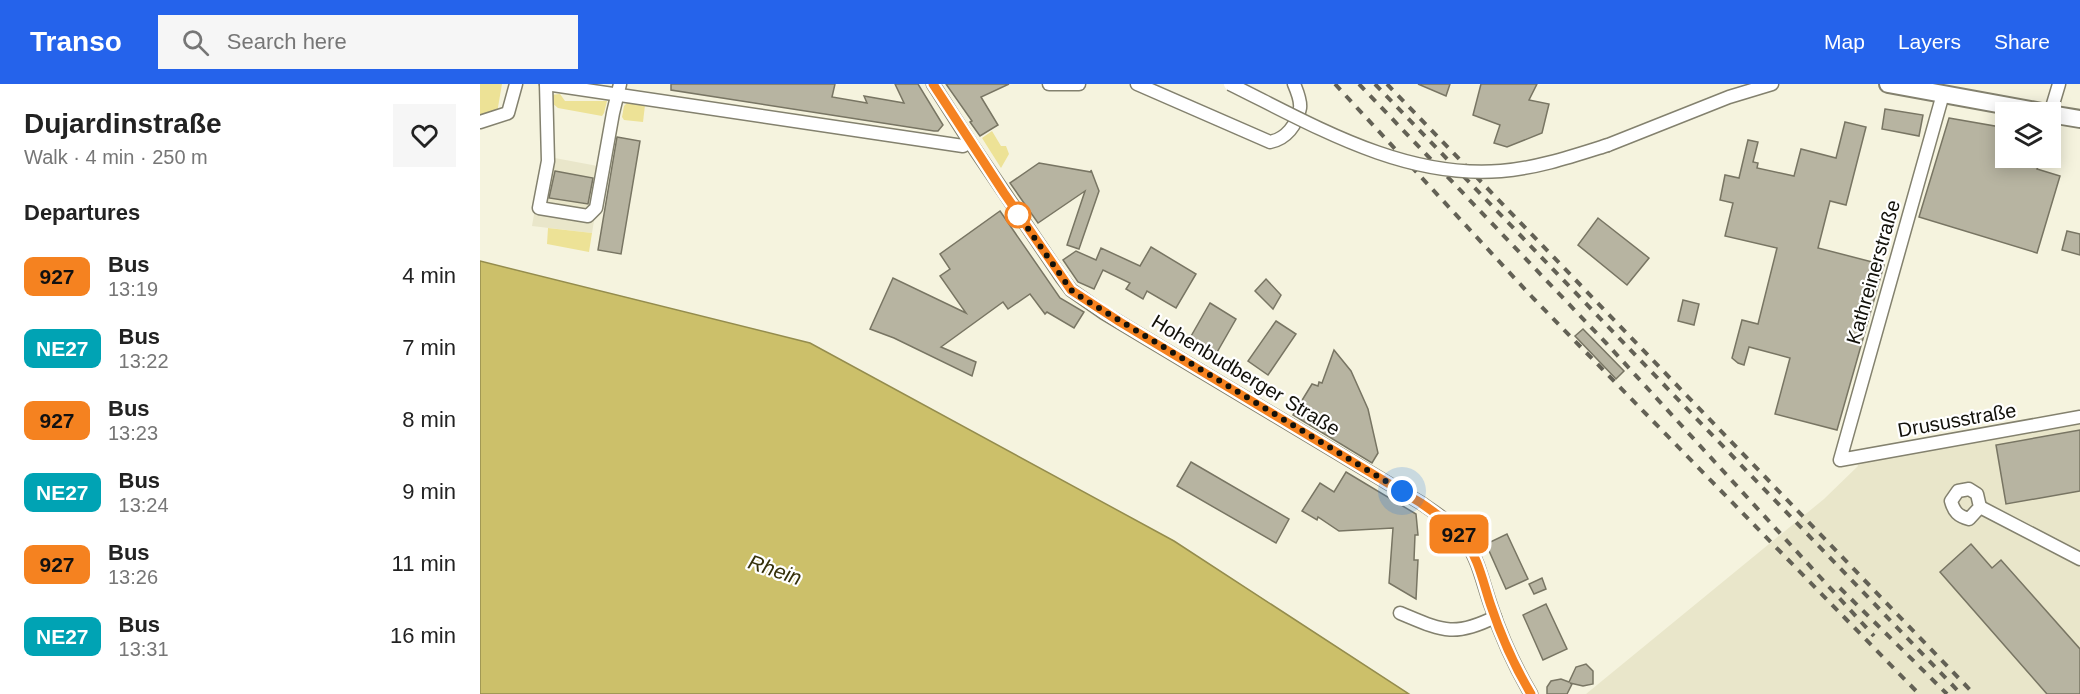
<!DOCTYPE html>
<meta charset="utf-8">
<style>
:root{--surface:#fff;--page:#f6f6f6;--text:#222;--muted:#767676;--accent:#2563eb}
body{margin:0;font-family:Helvetica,sans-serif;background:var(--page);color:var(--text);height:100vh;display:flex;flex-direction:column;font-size:22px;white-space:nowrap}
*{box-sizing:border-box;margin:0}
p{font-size:20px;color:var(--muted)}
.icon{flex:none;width:33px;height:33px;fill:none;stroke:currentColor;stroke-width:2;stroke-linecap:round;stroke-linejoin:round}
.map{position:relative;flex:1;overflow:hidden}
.side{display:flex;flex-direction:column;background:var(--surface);width:480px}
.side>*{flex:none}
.badge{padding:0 12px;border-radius:9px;font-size:21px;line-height:39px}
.buttons{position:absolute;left:1515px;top:18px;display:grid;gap:12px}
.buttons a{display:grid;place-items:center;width:66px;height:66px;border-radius:0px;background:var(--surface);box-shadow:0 3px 15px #0003;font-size:30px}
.you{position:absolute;width:30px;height:30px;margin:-15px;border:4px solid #fff;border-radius:50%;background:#1a73e8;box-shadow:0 0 0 9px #1a73e833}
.map>.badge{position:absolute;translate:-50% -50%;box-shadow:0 0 0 3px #fff}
h2{padding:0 24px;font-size:22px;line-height:54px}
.round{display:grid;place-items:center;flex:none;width:63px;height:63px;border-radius:0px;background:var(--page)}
.head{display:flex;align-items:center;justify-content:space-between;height:102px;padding:0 24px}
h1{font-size:28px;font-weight:700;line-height:45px}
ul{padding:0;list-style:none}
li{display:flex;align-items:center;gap:18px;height:72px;padding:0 24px}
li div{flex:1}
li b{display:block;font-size:22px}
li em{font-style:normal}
li .badge{min-width:66px;font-weight:700;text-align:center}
header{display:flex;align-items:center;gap:36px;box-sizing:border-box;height:84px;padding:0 30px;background:var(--accent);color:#fff}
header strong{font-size:28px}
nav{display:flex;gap:33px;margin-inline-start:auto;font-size:21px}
.search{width:420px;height:54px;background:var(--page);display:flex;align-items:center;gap:15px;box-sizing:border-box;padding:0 21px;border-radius:0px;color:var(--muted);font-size:22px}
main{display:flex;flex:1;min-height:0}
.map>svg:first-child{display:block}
.built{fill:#e9e6ca}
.green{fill:#ede296}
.water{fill:#ccc06a;stroke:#948c4d;stroke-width:1.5}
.building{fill:#b7b4a1;stroke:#787563;stroke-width:1.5}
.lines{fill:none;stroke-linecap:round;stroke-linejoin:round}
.minor-casing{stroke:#83816e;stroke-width:15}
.major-casing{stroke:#83816e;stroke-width:20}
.minor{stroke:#fff;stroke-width:12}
.major{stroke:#fff;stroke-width:16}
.rail{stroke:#636155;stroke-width:4;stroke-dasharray:8 8;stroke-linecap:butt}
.minor-bridge-casing{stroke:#83816e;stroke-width:15;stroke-linecap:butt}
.minor-bridge{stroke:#fff;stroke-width:12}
.line-casing{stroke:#fff;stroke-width:14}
.line{stroke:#f58220;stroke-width:9}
.walk{stroke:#12110a;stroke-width:6;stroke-dasharray:0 10.8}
.stop-dot{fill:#fff;stroke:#f58220;stroke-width:3}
.labels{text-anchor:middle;stroke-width:4.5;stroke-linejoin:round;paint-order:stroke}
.street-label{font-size:20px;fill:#12110a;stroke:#fff}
.water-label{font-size:21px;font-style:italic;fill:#353009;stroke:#fff}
</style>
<header>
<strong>Transo</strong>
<div class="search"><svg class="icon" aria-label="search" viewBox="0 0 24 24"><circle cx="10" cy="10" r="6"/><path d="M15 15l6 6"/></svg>Search here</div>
<nav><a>Map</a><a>Layers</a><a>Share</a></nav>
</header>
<main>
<section class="side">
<div class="head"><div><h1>Dujardinstraße</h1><p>Walk · 4 min · 250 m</p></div><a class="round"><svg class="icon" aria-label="heart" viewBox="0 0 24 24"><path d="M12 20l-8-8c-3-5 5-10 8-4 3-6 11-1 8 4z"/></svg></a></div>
<h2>Departures</h2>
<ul>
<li><span class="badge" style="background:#f58220;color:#111">927</span><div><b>Bus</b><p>13:19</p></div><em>4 min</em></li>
<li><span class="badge" style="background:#00a3b4;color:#fff">NE27</span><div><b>Bus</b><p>13:22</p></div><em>7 min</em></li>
<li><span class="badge" style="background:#f58220;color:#111">927</span><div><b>Bus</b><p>13:23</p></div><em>8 min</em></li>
<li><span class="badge" style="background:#00a3b4;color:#fff">NE27</span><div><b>Bus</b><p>13:24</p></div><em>9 min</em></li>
<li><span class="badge" style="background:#f58220;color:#111">927</span><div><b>Bus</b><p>13:26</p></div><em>11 min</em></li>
<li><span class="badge" style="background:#00a3b4;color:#fff">NE27</span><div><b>Bus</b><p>13:31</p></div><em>16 min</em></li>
</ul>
</section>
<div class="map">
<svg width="1600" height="610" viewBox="0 0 1600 610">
<rect width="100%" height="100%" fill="#f5f3de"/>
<g class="built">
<path d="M64,72L123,83L112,149L52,142Z"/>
<path d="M1600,333V610H1106L1344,415L1378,382L1376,374Z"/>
</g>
<g class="green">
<path d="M0,0H22L17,29L0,34Z"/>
<path d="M80,10L85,17H127L124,29L122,32L78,24L71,18L70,11Z"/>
<path d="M148,18L165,21L163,38L144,36L142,33L144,22Z"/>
<path d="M512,47L521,62H526L529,70L521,84L502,54Z"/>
<path d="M68,144L112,149L109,168L67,160Z"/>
</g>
<path class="water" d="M0,177L330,259L694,457L929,610H0Z"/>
<g class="building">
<path d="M191,0H355L352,13L387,19L384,12L424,19L415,0H438L463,41L458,47H454L191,6Z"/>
<path d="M466,0H529L501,13L518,41L500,52L490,38L492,37Z"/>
<path d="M938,0H970L966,12Z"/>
<path d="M1001,0H1057L1049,16L1069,20L1062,49L1027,63L1014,59L1020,41L993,31Z"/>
<path d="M1405,25L1443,31L1439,52L1402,45Z"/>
<path d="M1469,34L1526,44V74H1561L1557,85L1580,92L1557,169L1439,133Z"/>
<path d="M1365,38L1386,43L1366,121L1350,117L1338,164L1404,181L1357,346L1295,330L1310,274L1269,263L1264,281L1258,279L1252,274L1262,236L1278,240L1297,164L1245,152L1253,119L1240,116L1245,91L1259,94L1268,56L1278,58L1273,78L1278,79L1277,84L1314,92L1321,65L1356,74Z"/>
<path d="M137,53L160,57L141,170L118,166Z"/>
<path d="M559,79L611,88V86L619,107L599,165L587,161L605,107L558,139L530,99Z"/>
<path d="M75,87L113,94L108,120L69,114Z"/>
<path d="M520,127L580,214L604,228L594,244L567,228L565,230L550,210L528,225L523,218L461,263L496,278L492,292L414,254L390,245L413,194L486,229L460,192L470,185L460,170Z"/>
<path d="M1118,134L1169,174L1147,201L1098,161Z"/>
<path d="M1587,147L1600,150V171L1582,166Z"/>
<path d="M671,163L716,190L696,224L667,207L663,215L646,205L650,199L623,186L614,205L598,198L583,176L596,167L616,176L621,164L660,182Z"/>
<path d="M786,195L801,211L793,225L775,207Z"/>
<path d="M1203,216L1219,220L1214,241L1198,237Z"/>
<path d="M730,219L756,235L736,270L710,254Z"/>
<path d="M796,237L816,250L788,291L768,277Z"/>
<path d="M1103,245L1144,287L1136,295L1095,252Z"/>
<path d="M854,266L871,287L888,325L898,369L892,379L813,331L832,300L838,302L839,298L842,299Z"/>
<path d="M1600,346V407L1526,420L1516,361Z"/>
<path d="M711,378L809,435L796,459L697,402Z"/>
<path d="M866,388L936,430L938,451H935L934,476H938L936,515L909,499L913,444L859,447L838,433L837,436L822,427L840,399L854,408Z"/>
<path d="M1027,450L1048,495L1026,505L1006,460Z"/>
<path d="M1491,460L1512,484L1521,476L1600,565V610H1567L1460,488Z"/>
<path d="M1062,494L1066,505L1054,510L1049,500Z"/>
<path d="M1066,520L1087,565L1063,576L1043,531Z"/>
<path d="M1106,580L1113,587V600L1103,602L1090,599L1092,600L1087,610H1067V603L1071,597L1081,595L1089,598L1096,583Z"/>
</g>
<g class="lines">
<defs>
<g id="minor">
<path d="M66,0L483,62L490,58"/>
<path d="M66,0L68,77L59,124L108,132L116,124L133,29L140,0"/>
<path d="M453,0L490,58L582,194L591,206L624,229L941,419C957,430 975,441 986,458C999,477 1003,500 1011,522C1021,552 1035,583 1051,610"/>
<path d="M569,0H599"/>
<path d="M657,0L790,58C806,55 817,41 820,24C821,17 817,7 814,0"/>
<path d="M1463,10L1360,376L1600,333"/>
<path d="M1570,30L1579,0"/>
<path d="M0,38L28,29L36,0"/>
<path d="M1128,61L1249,13L1292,0"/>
<path d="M1489,405L1497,410L1500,423L1489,435C1478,432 1474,428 1471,417L1478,407Z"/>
<path d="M1500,423L1600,475"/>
<path d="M920,529C961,546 973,554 1015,533"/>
</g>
<g id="major">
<path d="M1408,0L1562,28"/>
<path d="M1570,30L1600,35"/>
</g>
</defs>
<use href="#minor" class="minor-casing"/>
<use href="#major" class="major-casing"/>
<use href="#minor" class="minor"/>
<use href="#major" class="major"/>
<g class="rail">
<path d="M855,0L1053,214L1439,610"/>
<path d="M879,0L1127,260L1394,552"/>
<path d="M895,0L1481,610"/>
<path d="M907,0L1494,610"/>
<path d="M1360,504L1467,610"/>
</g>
<defs>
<path id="minor-bridge" d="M750,0C835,42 923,95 1021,87C1058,84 1093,72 1128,61"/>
</defs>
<use href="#minor-bridge" class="minor-bridge-casing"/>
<use href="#minor-bridge" class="minor-bridge"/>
</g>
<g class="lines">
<defs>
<path id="line" d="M453,0L524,109L591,206L640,238L941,419C956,430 972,440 983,454C999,474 1003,499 1011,522C1021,552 1035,583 1051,610"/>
</defs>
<use href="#line" class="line-casing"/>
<use href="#line" class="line"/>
<path class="walk" d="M538,131L537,129L591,206L604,215L922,407"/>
</g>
<circle class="stop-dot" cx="538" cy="131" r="12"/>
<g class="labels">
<g class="street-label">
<text transform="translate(1393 188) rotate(-74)" y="7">Kathreinerstraße</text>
<text transform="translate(766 291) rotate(31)" y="7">Hohenbudberger Straße</text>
<text transform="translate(1477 336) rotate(-10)" y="7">Drususstraße</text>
</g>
<g class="water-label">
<text transform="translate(295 486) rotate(19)" y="7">Rhein</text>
</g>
</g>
</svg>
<div class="buttons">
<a><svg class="icon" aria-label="layers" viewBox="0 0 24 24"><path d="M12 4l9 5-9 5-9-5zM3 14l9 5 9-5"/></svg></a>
</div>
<div class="you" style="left:922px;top:407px"></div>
<b class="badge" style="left:979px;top:450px;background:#f58220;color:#111">927</b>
</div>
</main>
